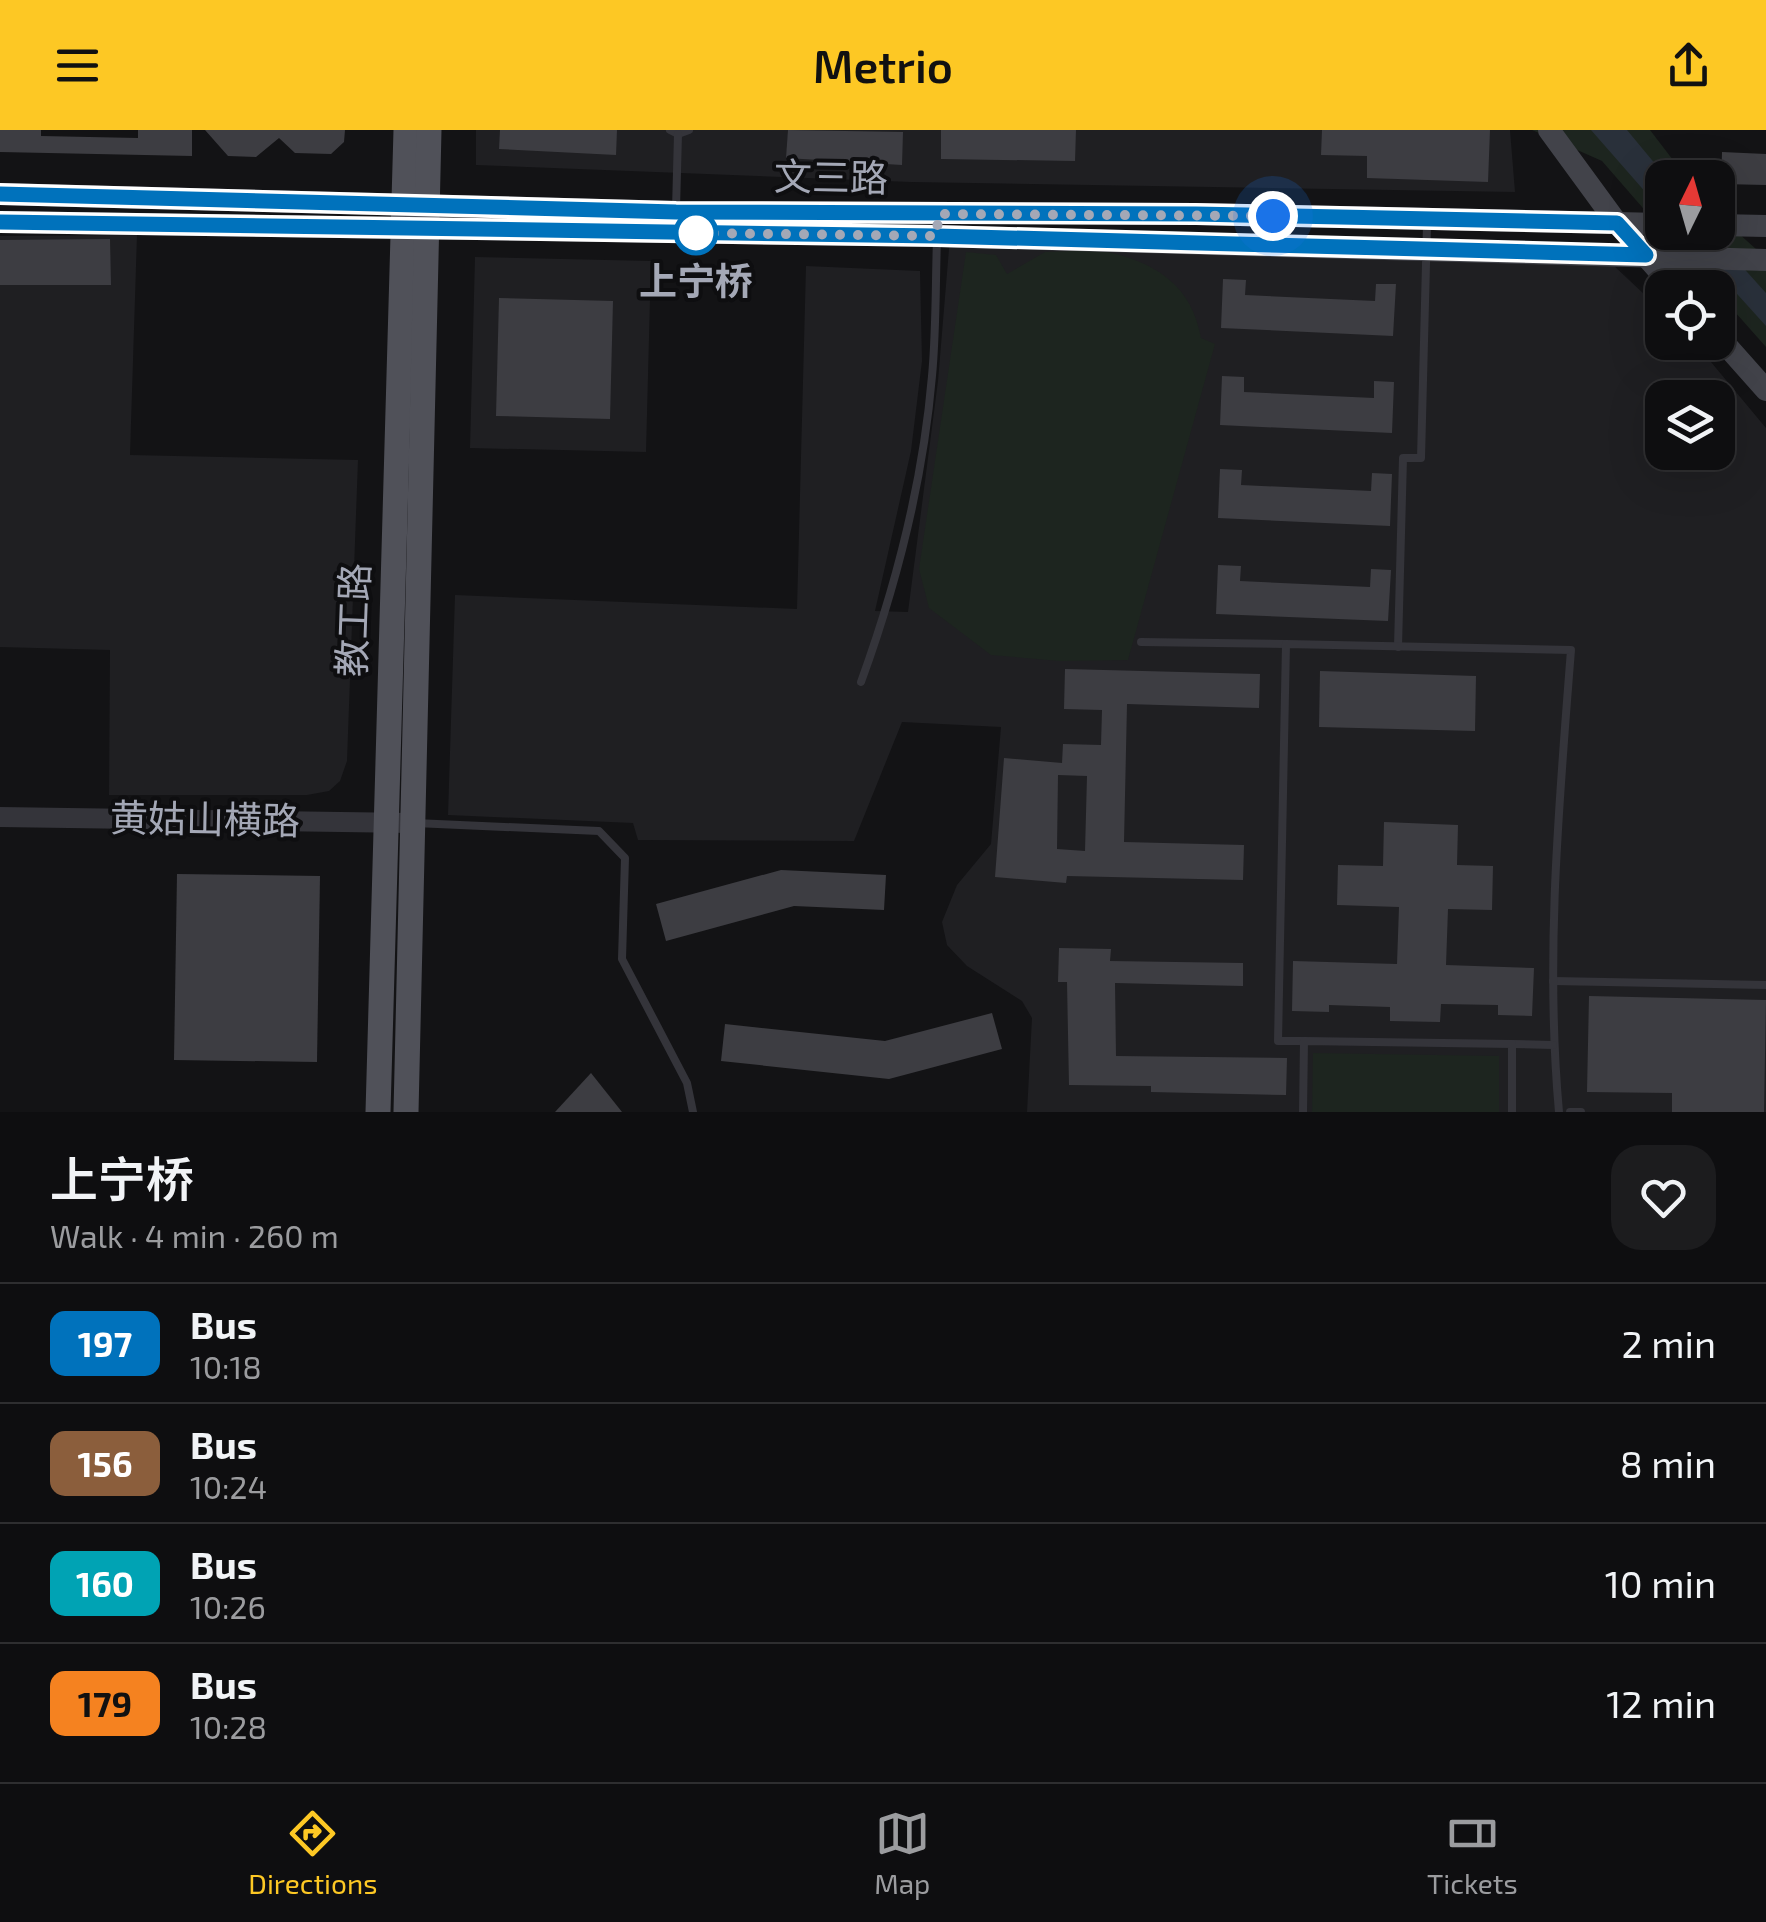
<!DOCTYPE html>
<meta charset="utf-8">
<style>
:root{--surface:#0e0e10;--page:#1c1c1e;--text:#f1f3f6;--muted:#9b9c9f;--line:#2e2e30;--accent:#fdc824}
body{margin:0;font-family:"Exo 2","Noto Sans SC",sans-serif;background:var(--page);color:var(--text);height:100vh;display:flex;flex-direction:column;font-size:38px;white-space:nowrap}
*{box-sizing:border-box;margin:0}
p{font-size:32px;color:var(--muted)}
.icon{flex:none;width:55px;height:55px;fill:none;stroke:currentColor;stroke-width:2;stroke-linecap:round;stroke-linejoin:round}
.map{position:relative;height:982px;overflow:hidden}
.sheet{display:flex;flex-direction:column;background:var(--surface);flex:1}
.sheet>*{flex:none}
.badge{padding:0 20px;border-radius:15px;font-size:35px;line-height:65px}
.needle{width:65px;rotate:5deg}
.controls{position:absolute;left:1645px;top:30px;display:grid;gap:20px}
.controls a{display:grid;place-items:center;width:90px;height:90px;border-radius:20px;background:var(--surface);box-shadow:0 10px 40px #0002,0 0 0 2px var(--line);font-size:50px}
.you{position:absolute;width:50px;height:50px;margin:-25px;border:8px solid #fff;border-radius:50%;background:#1a73e8;box-shadow:0 0 0 15px #1a73e833}
.map>.badge{position:absolute;translate:-50% -50%;box-shadow:0 0 0 5px #fff}
.round{display:grid;place-items:center;flex:none;width:105px;height:105px;border-radius:30px;background:var(--page)}
.summary{display:flex;align-items:center;justify-content:space-between;height:170px;padding:0 50px}
h1{font-size:48px;font-weight:600;line-height:75px}
ul{padding:0;list-style:none}
li{display:flex;align-items:center;gap:30px;height:120px;padding:0 50px;border-top:2px solid var(--line)}
li div{flex:1}
li b{display:block;font-size:38px}
li em{font-style:normal}
li .badge{min-width:110px;font-weight:700;text-align:center}
header{display:flex;justify-content:space-between;align-items:center;height:130px;padding:0 50px;background:var(--accent);color:#111;font-size:45px;font-weight:600}
.tabs{display:flex;justify-content:space-around;align-items:center;height:140px;border-top:2px solid var(--line);background:var(--surface);font-size:28px;color:var(--muted)}
.tabs a{display:grid;justify-items:center;gap:5px}
.tabs .selected{color:var(--accent)}
.map>svg:first-child{display:block}
.built{fill:#1f1f22;fill-rule:evenodd}
.green{fill:#1d251f}
.water{fill:#29303a}
.building{fill:#3d3d42;fill-rule:evenodd}
.lines{fill:none;stroke-linecap:round;stroke-linejoin:round}
.service{stroke:#34343a;stroke-width:8}
.tertiary{stroke:#34343a;stroke-width:20}
.secondary{stroke:#42434a;stroke-width:22}
.primary{stroke:#505159;stroke-width:25}
.line-casing{stroke:#fff;stroke-width:22}
.line{stroke:#0072bc;stroke-width:15}
.walk{stroke:#a4a8b6;stroke-width:10;stroke-dasharray:0 18}
.stop-dot{fill:#fff;stroke:#0072bc;stroke-width:5}
.labels{text-anchor:middle;stroke-width:8;stroke-linejoin:round;paint-order:stroke}
.street-label{font-size:38px;fill:#a4a8b6;stroke:#0e0e10}
.stop-label{font-size:38px;font-weight:bold;fill:#a4a8b6;stroke:#0e0e10}
</style>
<header><svg class="icon" aria-label="menu" viewBox="0 0 24 24"><path d="M4 6h16M4 12h16M4 18h16"/></svg>Metrio<svg class="icon" aria-label="share" viewBox="0 0 24 24"><path d="M12 15V3M7 8l5-5 5 5M5 13v7h14v-7"/></svg></header>
<div class="map">
<svg width="1766" height="982" viewBox="0 0 1766 982">
<rect width="100%" height="100%" fill="#131315"/>
<g class="built">
<path d="M476,0H1510L1515,62L911,52L476,35Z"/>
<path d="M137,105L130,325L358,330L347,631L340,651L329,661L307,665H109L110,520L0,517V106Z"/>
<path d="M950,107L1612,134L1662,181V212L1693,213L1711,232L1766,298V982H1027L1032,888L1022,871L967,836L947,815L942,792L957,755L991,714L1001,597L902,592L854,711L638,710L633,693L448,685L455,465L797,479L806,136L920,141L922,231L911,321L875,481L908,482L938,251ZM1662,268H1718V322H1662Z"/>
<path d="M475,127L651,131L646,322L470,318Z"/>
</g>
<g class="green">
<path d="M1532,0H1650L1686,47L1662,48V100L1602,31Z"/>
<path d="M1718,85L1766,128V217L1665,103L1718,102Z"/>
<path d="M1098,120C1150,130 1191,151 1201,208L1215,214L1128,530L1060,531L991,525L929,478L919,439L966,122L996,125L1007,144L1045,122Z"/>
<path d="M1313,923L1499,926V982H1312Z"/>
</g>
<g class="water">
<path d="M1591,0H1627L1666,47L1662,48V81Z"/>
<path d="M1682,103H1712L1766,163V196Z"/>
</g>
<g class="building">
<path d="M0,0H41V6L138,8V0H192V26L0,22Z"/>
<path d="M205,0H345L344,12L331,24L295,23L279,8L256,27L228,26Z"/>
<path d="M500,0H617L616,25L499,19Z"/>
<path d="M788,0L903,2L902,35L786,28Z"/>
<path d="M941,0H1076L1075,31L941,29Z"/>
<path d="M1322,0H1490L1488,52L1367,48V26L1321,25Z"/>
<path d="M1722,22L1766,24V55L1721,54Z"/>
<path d="M110,109L111,155H0V110Z"/>
<path d="M1223,149L1246,150L1245,165L1375,171L1376,154H1396L1393,206L1221,198Z"/>
<path d="M499,168L613,171L610,289L496,286Z"/>
<path d="M1222,246L1244,247V262L1374,268V251L1394,252L1392,303L1220,295Z"/>
<path d="M1220,339L1242,340L1241,355L1371,361L1372,343L1392,344L1390,396L1218,388Z"/>
<path d="M1218,435L1241,436L1240,451L1370,457L1371,439L1391,440L1388,491L1216,484Z"/>
<path d="M1065,539L1260,544L1259,578L1127,574L1124,712L1244,715L1243,750L1067,746L1066,753L995,747L1004,628L1062,633L1063,614L1101,615L1102,580L1064,579ZM1058,645L1087,646L1085,721L1057,719Z"/>
<path d="M1320,541L1476,546L1475,601L1319,597Z"/>
<path d="M1384,692L1458,695L1457,735L1493,736L1492,780L1448,779L1446,835L1534,838L1532,886L1498,885V875L1441,874L1440,892L1390,891V877L1329,875V882L1292,881L1293,831L1397,834L1399,777L1337,775L1338,735L1383,736Z"/>
<path d="M781,740L886,745L884,780L794,776L666,811L656,774Z"/>
<path d="M177,744L320,746L317,932L174,930Z"/>
<path d="M1059,818L1111,819L1110,831L1243,833V856L1115,853L1116,926L1287,928L1286,965L1151,962V956L1069,955L1067,852H1058Z"/>
<path d="M1589,866L1766,870L1764,982H1672V963L1587,962Z"/>
<path d="M992,883L1002,919L889,949L721,931L725,894L885,911Z"/>
<path d="M591,943L622,982H555Z"/>
</g>
<g class="lines">
<g class="service">
<path d="M670,0L678,4L689,0"/>
<path d="M676,79L678,4"/>
<path d="M1141,512L1286,514"/>
<path d="M1398,517L1403,328H1421L1427,95"/>
<path d="M861,552C897,453 923,352 932,246C937,193 935,138 938,84"/>
<path d="M415,693L599,701L625,728L622,829L687,953L693,982"/>
<path d="M1553,851L1766,855"/>
<path d="M1304,911H1278L1286,514L1571,520C1559,674 1545,828 1559,982"/>
<path d="M1512,914L1553,915"/>
<path d="M1303,982L1304,911L1512,914V982"/>
<path d="M1570,982H1581"/>
</g>
<path class="tertiary" d="M0,687L411,693"/>
<g class="secondary">
<path d="M1549,0L1617,93L1674,158"/>
<path d="M0,64L675,82L1196,84L1662,94"/>
<path d="M0,92L937,106L1766,130"/>
<path d="M1718,95L1766,96"/>
<path d="M1718,206L1766,260"/>
</g>
<g class="primary">
<path d="M378,982L406,0"/>
<path d="M406,982L429,0"/>
</g>
</g>
<g class="lines">
<defs>
<path id="line" d="M0,64L676,82L1196,84L1617,93L1646,125L937,106L0,92"/>
</defs>
<use href="#line" class="line-casing"/>
<use href="#line" class="line"/>
<path class="walk" d="M696,103L937,106L938,84L1273,86"/>
</g>
<circle class="stop-dot" cx="696" cy="103" r="20"/>
<g class="labels">
<g class="street-label">
<text transform="translate(831 48) rotate(1)" y="13">文三路</text>
<text transform="translate(354 490) rotate(-88)" y="13">教工路</text>
<text transform="translate(205 690) rotate(1)" y="13">黄姑山横路</text>
</g>
<g class="stop-label">
<text x="696" y="165">上宁桥</text>
</g>
</g>
</svg>
<div class="controls">
<a><svg class="needle" viewBox="-14 -14 28 28"><path d="M0-13l5 13h-10z" fill="#e53935"/><path d="M0 13l5-13h-10z" fill="#9b9c9f"/></svg></a>
<a><svg class="icon" aria-label="locate" viewBox="0 0 24 24"><circle cx="12" cy="12" r="6"/><path d="M12 2v4M12 18v4M2 12h4M18 12h4"/></svg></a>
<a><svg class="icon" aria-label="layers" viewBox="0 0 24 24"><path d="M12 4l9 5-9 5-9-5zM3 14l9 5 9-5"/></svg></a>
</div>
<div class="you" style="left:1273px;top:86px"></div>
</div>
<section class="sheet">
<div class="summary"><div><h1>上宁桥</h1><p>Walk · 4 min · 260 m</p></div><a class="round"><svg class="icon" aria-label="heart" viewBox="0 0 24 24"><path d="M12 20l-8-8c-3-5 5-10 8-4 3-6 11-1 8 4z"/></svg></a></div>
<ul>
<li><span class="badge" style="background:#0072bc;color:#fff">197</span><div><b>Bus</b><p>10:18</p></div><em>2 min</em></li>
<li><span class="badge" style="background:#8b5e3c;color:#fff">156</span><div><b>Bus</b><p>10:24</p></div><em>8 min</em></li>
<li><span class="badge" style="background:#00a3b4;color:#fff">160</span><div><b>Bus</b><p>10:26</p></div><em>10 min</em></li>
<li><span class="badge" style="background:#f58220;color:#111">179</span><div><b>Bus</b><p>10:28</p></div><em>12 min</em></li>
</ul>
</section>
<nav class="tabs">
<a class="selected"><svg class="icon" aria-label="directions" viewBox="0 0 24 24"><path d="M12 3l9 9-9 9-9-9zM9 14v-3h6M13 9l2 2-2 2"/></svg>Directions</a>
<a><svg class="icon" aria-label="map" viewBox="0 0 24 24"><path d="M3 6l6-2 6 2 6-2v14l-6 2-6-2-6 2zM9 4v14M15 6v14"/></svg>Map</a>
<a><svg class="icon" aria-label="tickets" viewBox="0 0 24 24"><path d="M3 7h18v10H3zM15 7v10"/></svg>Tickets</a>
</nav>
